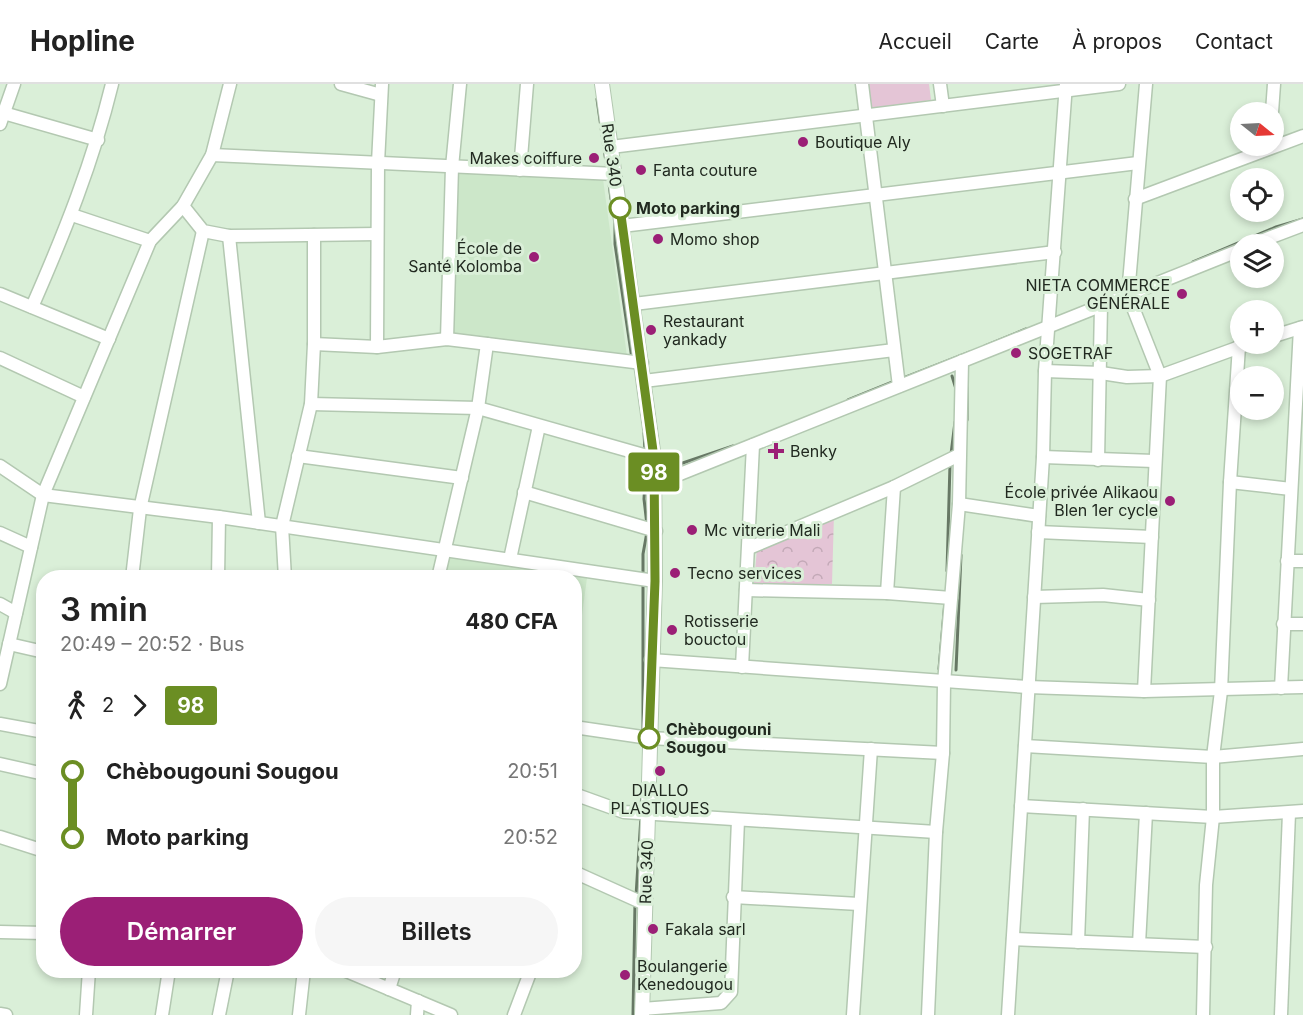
<!DOCTYPE html>
<html lang="fr">
<meta charset="utf-8">
<style>
:root{--surface:#fff;--page:#f6f6f6;--text:#222;--muted:#767676;--line:#e0e0e0;--accent:#9b1f76}
body{margin:0;font-family:Inter,sans-serif;background:var(--page);color:var(--text);height:100vh;display:flex;flex-direction:column;font-size:22px;white-space:nowrap}
*{box-sizing:border-box;margin:0}
p{font-size:20px;color:var(--muted)}
.icon{flex:none;width:33px;height:33px;fill:none;stroke:currentColor;stroke-width:2;stroke-linecap:round;stroke-linejoin:round}
.map{position:relative;flex:1;overflow:hidden}
.drawer{position:absolute;left:36px;top:486px;width:546px;height:408px;display:flex;flex-direction:column;background:var(--surface);border-radius:24px;box-shadow:0 3px 9px #0003}
.drawer>*{flex:none}
.badge{padding:0 12px;border-radius:4px;font-size:21px;line-height:39px}
.needle{width:39px;rotate:108deg}
.controls{position:absolute;left:1230px;top:18px;display:grid;gap:12px}
.controls a{display:grid;place-items:center;width:54px;height:54px;border-radius:50%;background:var(--surface);box-shadow:0 3px 9px #0003;font-size:30px}
.map>.badge{position:absolute;translate:-50% -50%;box-shadow:0 0 0 3px #fff}
.legs{display:flex;align-items:center;gap:9px;height:66px;padding:0 24px;font-size:20px}
.legs p{margin-inline-start:auto}
.overview{display:flex;align-items:center;justify-content:space-between;height:102px;padding:0 24px}
h1{font-size:33px;font-weight:600;line-height:45px}
.primary-button{display:flex;gap:12px;margin-top:auto;padding:12px 24px}
.primary-button a{flex:1;height:69px;border-radius:36px;background:var(--accent);color:#fff;font-size:24px;font-weight:600;line-height:69px;text-align:center}
.primary-button a+a{background:var(--page);color:var(--text)}
ul{padding:0 24px;list-style:none}
li{display:flex;align-items:center;gap:21px;height:66px;font-size:22px}
li i{display:grid;place-items:center;width:9px;height:100%;margin:0 8px;background:currentColor}
li i::after{content:'';width:15px;height:15px;margin:-8px;border:4px solid;border-radius:50%;background:var(--surface)}
li p{margin-inline-start:auto}
li:first-child i{background:linear-gradient(#0000 50%,currentColor 0)}
li:last-child i{background:linear-gradient(currentColor 50%,#0000 0)}
header{display:flex;align-items:center;gap:36px;box-sizing:border-box;height:84px;padding:0 30px;background:var(--surface);border-bottom:2px solid var(--line)}
header strong{font-size:28px}
nav{display:flex;gap:33px;margin-inline-start:auto;font-size:21px}
.map>svg:first-child{display:block}
.built{fill:#cce7c9}
.green{fill:#e4c5d6}
.park{fill:url(#park-crowns)}
.lines{fill:none;stroke-linecap:round;stroke-linejoin:round}
.stream{stroke:#677865;stroke-width:3}
.minor-casing{stroke:#b3c8b1;stroke-width:15}
.tertiary-casing{stroke:#b3c8b1;stroke-width:16}
.minor{stroke:#fff;stroke-width:12}
.tertiary{stroke:#fff;stroke-width:14}
.line-1-casing{stroke:#fff;stroke-width:14}
.line-1{stroke:#6b8e23;stroke-width:9}
.poi-dot{fill:#9b1f76;stroke:#daefd8;stroke-width:2}
.stop-1-dot{fill:#fff;stroke:#6b8e23;stroke-width:3}
.labels{text-anchor:middle;stroke-width:6;stroke-linejoin:round;paint-order:stroke}
.poi-label{font-size:16px;fill:#212920;stroke:#daefd8;text-anchor:start}
.street-label{font-size:16px;fill:#212920;stroke:#daefd8}
.stop-label{font-size:16px;font-weight:bold;fill:#212920;stroke:#daefd8;text-anchor:start}
</style>
<header>
<strong>Hopline</strong>
<nav><a>Accueil</a><a>Carte</a><a>À propos</a><a>Contact</a></nav>
</header>
<div class="map">
<svg width="1303" height="931" viewBox="0 0 1303 931">
<defs>
<pattern id="park-crowns" width="20" height="18" patternUnits="userSpaceOnUse" patternTransform="scale(1.5)"><rect width="20" height="18" fill="#e4c5d6"/><path d="M2 6a3 3 0 1 1 6 0M12 15a3 3 0 1 1 6 0" fill="none" stroke="#c3a9b7"/></pattern>
</defs>
<rect width="100%" height="100%" fill="#daefd8"/>
<g class="built">
<path d="M457,87L603,95L627,272L452,250Z"/>
<path d="M447,471L587,494L575,583L574,494H441Z"/>
</g>
<path class="green" d="M866,0H929L931,16L874,25L869,21Z"/>
<path class="park" d="M834,430L832,500H754L757,464Z"/>
<g class="lines">
<g class="stream">
<path d="M597,15L607,85"/>
<path d="M608,92L611,115"/>
<path d="M615,139V160L632,275"/>
<path d="M1193,178L1276,143L1303,135"/>
<path d="M985,262L1026,245"/>
<path d="M952,292L956,305"/>
<path d="M901,295L970,268"/>
<path d="M848,316L895,297"/>
<path d="M967,336V303"/>
<path d="M644,349L645,367"/>
<path d="M951,370L955,338"/>
<path d="M646,376L644,415L647,441"/>
<path d="M665,385L733,362"/>
<path d="M947,487L950,380"/>
<path d="M643,492V470L647,448"/>
<path d="M939,585L945,518"/>
<path d="M956,586L961,471"/>
<path d="M643,651V498"/>
<path d="M641,725L642,705"/>
<path d="M636,812L641,732"/>
<path d="M633,931L635,819"/>
</g>
<defs>
<g id="minor">
<path d="M341,0L381,11"/>
<path d="M862,0L899,302"/>
<path d="M940,0L943,22"/>
<path d="M0,28L98,56"/>
<path d="M1272,28L1274,0"/>
<path d="M0,40L14,0"/>
<path d="M611,63L1119,0"/>
<path d="M212,71L615,90"/>
<path d="M520,86L527,0"/>
<path d="M1135,115L1303,52"/>
<path d="M183,122L203,147L229,152L377,150"/>
<path d="M72,131L150,157"/>
<path d="M622,142L1138,79"/>
<path d="M229,152L259,439"/>
<path d="M1253,160L1303,141"/>
<path d="M0,210L109,255"/>
<path d="M634,220L1055,168"/>
<path d="M32,223C64,150 93,78 112,0"/>
<path d="M1274,252L1303,243"/>
<path d="M447,255L452,83L460,0"/>
<path d="M314,260L377,263L447,255L642,279"/>
<path d="M377,263L378,79L382,0"/>
<path d="M0,274L84,313"/>
<path d="M1045,287L1101,289L1127,293L1160,292L1248,260"/>
<path d="M644,297L894,266"/>
<path d="M311,320L478,324L654,374"/>
<path d="M298,372L462,394"/>
<path d="M1043,373L1154,377"/>
<path d="M1098,376L1101,221"/>
<path d="M0,382L43,411L219,433L655,497"/>
<path d="M1230,398L1291,405"/>
<path d="M655,400L1240,166"/>
<path d="M524,408L656,447"/>
<path d="M959,420L1039,432"/>
<path d="M1038,448L1152,453"/>
<path d="M0,449L31,463"/>
<path d="M749,464L894,403L959,371"/>
<path d="M510,475L539,342"/>
<path d="M1287,477H1303"/>
<path d="M132,494L140,425L203,147"/>
<path d="M218,494L219,433"/>
<path d="M285,494L282,442L311,320L314,260V151"/>
<path d="M438,494L478,324L487,260"/>
<path d="M746,506L887,509L951,514"/>
<path d="M887,509L894,403"/>
<path d="M1034,513L1103,511L1149,516"/>
<path d="M0,520L16,529"/>
<path d="M1283,540H1303"/>
<path d="M9,560L44,568"/>
<path d="M651,576L1028,603L1144,607L1303,603"/>
<path d="M742,583L753,361"/>
<path d="M0,600L43,411L150,157L183,122L212,71L230,0"/>
<path d="M1281,604L1300,244"/>
<path d="M1144,607L1160,292L1128,211L1146,0"/>
<path d="M0,640L44,648"/>
<path d="M574,643L649,654L943,669"/>
<path d="M1025,662L1213,673L1303,665"/>
<path d="M0,680L44,690"/>
<path d="M574,710L624,728L936,748"/>
<path d="M1021,722L1213,733L1303,727"/>
<path d="M0,753L44,767"/>
<path d="M574,788L645,820"/>
<path d="M733,813L859,820"/>
<path d="M0,848L44,849"/>
<path d="M1013,855L1206,863"/>
<path d="M1078,858L1083,725"/>
<path d="M1139,860L1146,729"/>
<path d="M344,886L451,931"/>
<path d="M389,905L395,886"/>
<path d="M642,925L721,919L731,908L738,736"/>
<path d="M0,930L6,931"/>
<path d="M86,931L89,886"/>
<path d="M162,931L169,886"/>
<path d="M219,931L228,886"/>
<path d="M299,931L304,886"/>
<path d="M417,931L418,917"/>
<path d="M514,931L531,886"/>
<path d="M853,931L871,665"/>
<path d="M928,931L936,748L943,669L944,599L959,420L962,277"/>
<path d="M1008,931L1043,373L1045,287L1066,0"/>
<path d="M1203,931L1206,801L1213,733V673L1221,607L1230,398L1239,262"/>
<path d="M1281,931L1289,729"/>
</g>
<path id="tertiary" d="M602,0L654,374L655,497L642,931"/>
</defs>
<use href="#minor" class="minor-casing"/>
<use href="#tertiary" class="tertiary-casing"/>
<use href="#minor" class="minor"/>
<use href="#tertiary" class="tertiary"/>
</g>
<g class="lines">
<defs>
<path id="line-1" d="M620,124L654,374L655,497L649,654"/>
</defs>
<use href="#line-1" class="line-1-casing"/>
<use href="#line-1" class="line-1"/>
</g>
<g class="poi-dot">
<circle cx="803" cy="58" r="6"/>
<circle cx="594" cy="74" r="6"/>
<circle cx="641" cy="86" r="6"/>
<circle cx="658" cy="155" r="6"/>
<circle cx="534" cy="173" r="6"/>
<circle cx="1182" cy="210" r="6"/>
<circle cx="651" cy="246" r="6"/>
<circle cx="1016" cy="269" r="6"/>
<path d="M773 358h6v6h6v6h-6v6h-6v-6h-6v-6h6z"/>
<circle cx="1170" cy="417" r="6"/>
<circle cx="692" cy="446" r="6"/>
<circle cx="675" cy="489" r="6"/>
<circle cx="672" cy="546" r="6"/>
<circle cx="660" cy="687" r="6"/>
<circle cx="653" cy="845" r="6"/>
<circle cx="625" cy="891" r="6"/>
</g>
<g class="stop-1-dot">
<circle cx="620" cy="124" r="10"/>
<circle cx="649" cy="654" r="10"/>
</g>
<g class="labels">
<g class="poi-label">
<text x="815" y="64">Boutique Aly</text>
<text x="582" y="80" text-anchor="end">Makes coiffure</text>
<text x="653" y="92">Fanta couture</text>
<text x="670" y="161">Momo shop</text>
<text x="522" y="170" text-anchor="end">École de<tspan x="522" dy="18">Santé Kolomba</tspan></text>
<text x="1170" y="207" text-anchor="end">NIETA COMMERCE<tspan x="1170" dy="18">GÉNÉRALE</tspan></text>
<text x="663" y="243">Restaurant<tspan x="663" dy="18">yankady</tspan></text>
<text x="1028" y="275">SOGETRAF</text>
<text x="790" y="373">Benky</text>
<text x="1158" y="414" text-anchor="end">École privée Alikaou<tspan x="1158" dy="18">Blen 1er cycle</tspan></text>
<text x="704" y="452">Mc vitrerie Mali</text>
<text x="687" y="495">Tecno services</text>
<text x="684" y="543">Rotisserie<tspan x="684" dy="18">bouctou</tspan></text>
<text x="660" y="712" text-anchor="middle">DIALLO<tspan x="660" dy="18">PLASTIQUES</tspan></text>
<text x="665" y="851">Fakala sarl</text>
<text x="637" y="888">Boulangerie<tspan x="637" dy="18">Kenedougou</tspan></text>
</g>
<g class="street-label">
<text transform="translate(612 71) rotate(82)" y="6">Rue 340</text>
<text transform="translate(646 788) rotate(-88)" y="6">Rue 340</text>
</g>
<g class="stop-label">
<text x="636" y="130">Moto parking</text>
<text x="666" y="651">Chèbougouni<tspan x="666" dy="18">Sougou</tspan></text>
</g>
</g>
</svg>
<div class="controls">
<a><svg class="needle" viewBox="-14 -14 28 28"><path d="M0-13l5 13h-10z" fill="#e53935"/><path d="M0 13l5-13h-10z" fill="#767676"/></svg></a>
<a><svg class="icon" aria-label="locate" viewBox="0 0 24 24"><circle cx="12" cy="12" r="6"/><path d="M12 2v4M12 18v4M2 12h4M18 12h4"/></svg></a>
<a><svg class="icon" aria-label="layers" viewBox="0 0 24 24"><path d="M12 4l9 5-9 5-9-5zM3 14l9 5 9-5"/></svg></a>
<a>+</a>
<a>−</a>
</div>
<b class="badge" style="left:654px;top:388px;background:#6b8e23;color:#fff">98</b>
<section class="drawer">
<div class="overview"><div><h1>3 min</h1><p>20:49 – 20:52 · Bus</p></div><b>480 CFA</b></div>
<div class="legs"><svg class="icon" aria-label="walk" viewBox="0 0 24 24"><circle cx="13" cy="4" r="2"/><path d="M13 8l-2 6 4 7M11 14l-3 7M7 12l3-4h3l4 4"/></svg>2<svg class="icon" aria-label="forward" viewBox="0 0 24 24"><path d="M9 5l7 7-7 7"/></svg><b class="badge" style="background:#6b8e23;color:#fff">98</b></div>
<ul>
<li><i style="color:#6b8e23"></i><b>Chèbougouni Sougou</b><p>20:51</p></li>
<li><i style="color:#6b8e23"></i><b>Moto parking</b><p>20:52</p></li>
</ul>
<div class="primary-button"><a>Démarrer</a><a>Billets</a></div>
</section>
</div>
